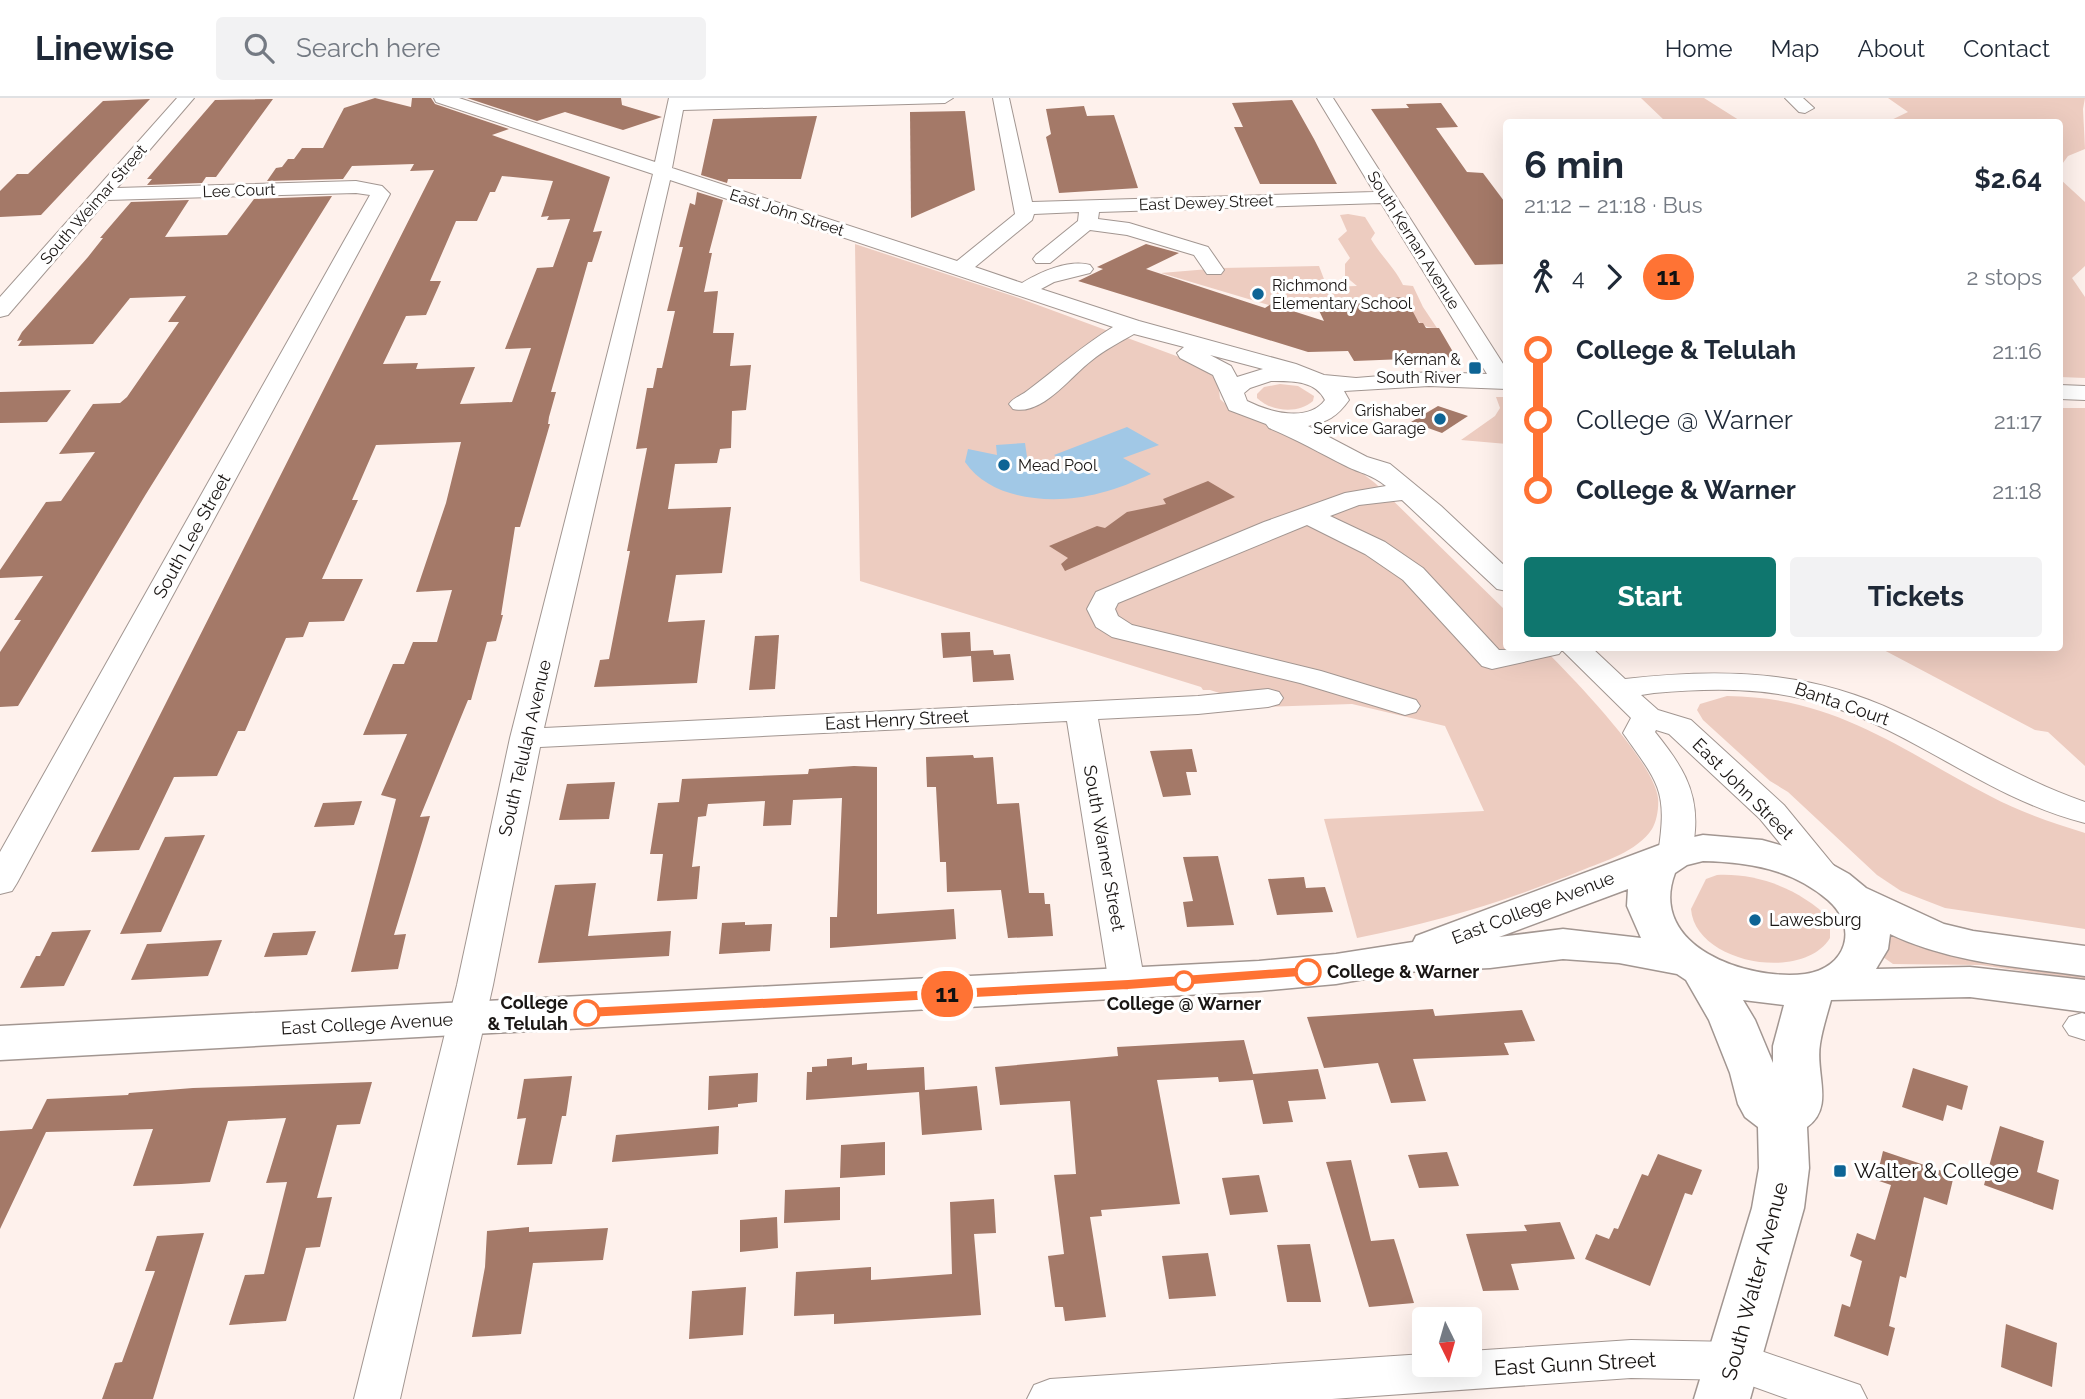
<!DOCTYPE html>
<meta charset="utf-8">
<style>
:root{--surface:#fff;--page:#f2f2f3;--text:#1f2937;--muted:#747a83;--line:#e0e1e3;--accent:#0f766e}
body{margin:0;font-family:Raleway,sans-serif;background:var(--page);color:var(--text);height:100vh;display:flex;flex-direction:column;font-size:26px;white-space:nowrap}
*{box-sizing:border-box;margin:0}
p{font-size:23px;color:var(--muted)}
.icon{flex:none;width:38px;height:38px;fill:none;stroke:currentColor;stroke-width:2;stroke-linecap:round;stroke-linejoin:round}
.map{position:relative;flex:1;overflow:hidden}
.sheet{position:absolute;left:1503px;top:21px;width:560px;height:532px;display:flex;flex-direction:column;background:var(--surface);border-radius:7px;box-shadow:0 7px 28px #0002}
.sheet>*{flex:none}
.badge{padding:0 14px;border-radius:23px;font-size:24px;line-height:46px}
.needle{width:46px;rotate:175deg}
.buttons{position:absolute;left:1412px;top:1209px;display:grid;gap:14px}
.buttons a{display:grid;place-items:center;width:70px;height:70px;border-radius:7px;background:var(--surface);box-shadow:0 7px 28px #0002;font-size:35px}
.map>.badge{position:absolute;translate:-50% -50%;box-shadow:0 0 0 4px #fff}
.legs{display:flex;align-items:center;gap:10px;height:77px;padding:0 21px;font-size:23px}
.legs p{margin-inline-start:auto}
.summary{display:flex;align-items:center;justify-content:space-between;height:119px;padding:0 21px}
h1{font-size:38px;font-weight:700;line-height:52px}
.cta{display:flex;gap:14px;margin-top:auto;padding:14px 21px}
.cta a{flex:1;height:80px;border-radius:7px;background:var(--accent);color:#fff;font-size:28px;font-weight:700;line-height:80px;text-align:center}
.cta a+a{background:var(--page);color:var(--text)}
ul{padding:0 21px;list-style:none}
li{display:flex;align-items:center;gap:24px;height:70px;font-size:26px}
li i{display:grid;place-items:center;width:10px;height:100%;margin:0 9px;background:currentColor}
li i::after{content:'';width:18px;height:18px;margin:-9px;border:5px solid;border-radius:50%;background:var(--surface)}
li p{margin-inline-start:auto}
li:first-child i{background:linear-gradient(#0000 50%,currentColor 0)}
li:last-child i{background:linear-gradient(currentColor 50%,#0000 0)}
header{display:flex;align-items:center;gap:42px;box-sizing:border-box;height:98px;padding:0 35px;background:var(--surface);border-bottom:2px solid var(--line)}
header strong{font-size:33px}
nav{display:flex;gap:38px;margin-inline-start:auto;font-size:24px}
.search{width:490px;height:63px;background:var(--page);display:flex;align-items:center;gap:18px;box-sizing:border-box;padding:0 24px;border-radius:7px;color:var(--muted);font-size:26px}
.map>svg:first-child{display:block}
.green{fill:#edccc0}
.water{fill:#a1c8e6}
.building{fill:#a47968;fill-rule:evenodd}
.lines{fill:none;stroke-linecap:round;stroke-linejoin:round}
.minor-casing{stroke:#a29691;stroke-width:2}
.major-casing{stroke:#a29691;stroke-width:3}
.minor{fill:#fff;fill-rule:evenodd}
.major{fill:#fff;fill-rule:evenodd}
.line-1{fill:#ff7334;stroke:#fff;stroke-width:2}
.poi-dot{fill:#0d6495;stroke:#fff;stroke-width:2.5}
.stop-1-dot{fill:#fff;stroke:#ff7334;stroke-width:3.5}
.labels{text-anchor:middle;stroke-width:6;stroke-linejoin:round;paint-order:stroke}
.far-street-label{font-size:16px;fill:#1a1614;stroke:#fff}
.far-poi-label{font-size:16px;fill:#1a1614;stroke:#fff;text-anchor:start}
.street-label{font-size:18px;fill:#1a1614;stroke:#fff}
.poi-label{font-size:18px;fill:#1a1614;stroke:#fff;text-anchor:start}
.stop-label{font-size:18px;font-weight:bold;fill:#1a1614;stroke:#fff;text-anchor:start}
.near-poi-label{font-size:21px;fill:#1a1614;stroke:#fff;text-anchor:start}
.near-street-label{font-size:21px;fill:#1a1614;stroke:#fff}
</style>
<header>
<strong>Linewise</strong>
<div class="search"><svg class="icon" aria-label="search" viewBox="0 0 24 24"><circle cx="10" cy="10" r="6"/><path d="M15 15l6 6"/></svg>Search here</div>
<nav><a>Home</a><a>Map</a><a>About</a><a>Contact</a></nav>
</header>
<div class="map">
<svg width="2085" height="1301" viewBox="0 0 2085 1301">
<rect width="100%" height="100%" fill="#fef1ec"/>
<g class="green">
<path d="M1641,0H1704L1742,24H1664V22Z"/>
<path d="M1888,0H2085L2083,11L2085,51L2068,58L2060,69V24H1887L1908,14Z"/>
<path d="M2060,74V81L2085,104V168L2072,180L2085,199V280L2060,279Z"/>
<path d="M1348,116L1365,119L1375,135L1371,141C1381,158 1395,170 1403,187L1413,188L1423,209L1437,230C1417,231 1413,215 1404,199L1314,203L1318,211L1289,213L1161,175L1221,170L1319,168L1327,189L1357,188L1345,178V166L1350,160L1338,141L1347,133L1340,117Z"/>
<path d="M855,146L1013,198L1190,263C1209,272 1219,279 1220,301L1233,313L1292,336L1350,366L1375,385L1507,514V550H1543C1570,577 1654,663 1658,700C1659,709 1657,723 1652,731C1637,754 1604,763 1580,773C1507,803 1434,825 1357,840L1324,721L1484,713L1445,628L1352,606L1264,609L1210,592H1203L1201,589L860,483Z"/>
<path d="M1280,286L1298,288L1314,298L1313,303C1299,316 1271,314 1257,300V296L1264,289Z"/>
<path d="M1496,299H1507V346L1461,342L1495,318L1500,310Z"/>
<path d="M2060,310H2085V668L2048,634L2035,632L1880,550H2060Z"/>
<path d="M1727,598C1836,599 1899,651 1990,698C2020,714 2053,725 2085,735V831L1945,810L1901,793L1877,777L1788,694L1770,683L1703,622L1697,612L1700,606Z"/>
<path d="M1717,777C1758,775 1800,791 1830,821V840C1802,885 1695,865 1691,811L1706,781Z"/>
<path d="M1888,836L2085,874V882L1981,867L1893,866L1883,859L1890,845Z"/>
</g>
<path class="water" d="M1127,329L1159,347L1123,360L1151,376C1135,383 1118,391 1100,395C1057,407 992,404 965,364L968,351L997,357L996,347L1025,345L1027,359L1024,364L1079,374L1081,373L1054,357Z"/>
<g class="building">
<path d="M375,0L411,9L412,0H431L435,6L509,31L492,37L610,79L593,134L602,133L592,164H588L551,294H556L549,319L548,326H550L520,429H515L501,517H503L496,543L487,544L471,602H468L420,719L430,718L394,837L406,836L398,871L351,874L396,701L381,697L407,636L363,637L393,566H404L413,544H437L452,492L416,494L446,405L461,344L376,347L352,402H358L322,481H363L344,523L309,524L303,539L286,540L245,633H238L217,678L174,679L139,752L91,754L434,72L410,73L414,66L352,68L343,81L267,83L276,70L282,69L288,61H294L302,50H323L344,10ZM502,78L553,83L541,119L549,118L547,122L570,121L553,169L537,170L505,251L531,250L512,304L460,306L475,269L416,271L418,265L383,266L406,218L426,217L441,183H430L456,123H477L490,94H495Z"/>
<path d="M467,0H621L622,7L662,19L623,32L565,14L537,23Z"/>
<path d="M150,1L41,117L0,119V93L17,76H28L103,3Z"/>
<path d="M273,1L216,79H206L202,85L147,87L152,81H147L215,2Z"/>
<path d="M1292,2L1314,41L1337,86H1260L1234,29H1243L1232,5Z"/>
<path d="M1441,5L1458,29L1436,30L1467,74L1483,75L1507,107V166L1475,167L1371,11L1409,10L1406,6Z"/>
<path d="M1084,8L1087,18L1114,17L1138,90L1059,95L1046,39L1051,36L1046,11Z"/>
<path d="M965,13L975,92L911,120L910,14Z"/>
<path d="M817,18L801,81H728L727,85L701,77L713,21Z"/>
<path d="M697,94L723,102L709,155H712L704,194L718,193L713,235H734L730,268L751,267L746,312L732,313L731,350L720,351L717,365L675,366L668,411L731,409L722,475L676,477L668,524L705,522L697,585L594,589L600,562L609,561L630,453H627L647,350L636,351L647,290H653L657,270H662L675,213H667L683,149H679L690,105L695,107Z"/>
<path d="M332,98L146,396L18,608L0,609V554L21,522H14L43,478L0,480V472L46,404L61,403L95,354L59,356L93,306L120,305L127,299L179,224H168L186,198L130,200L93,246L18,248L22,242L17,243L22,234L88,159L103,140H100L131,104L189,102L165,139L227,137L254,101Z"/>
<path d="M1146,146L1179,155L1146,171L1265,210L1271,206L1324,223L1314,202L1405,199L1419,225H1423L1426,230H1439L1456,259L1354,263L1348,253L1308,254L1078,183L1103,171L1097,169Z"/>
<path d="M71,292L47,324L0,325V294Z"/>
<path d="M1438,308L1468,318L1442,335L1411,324Z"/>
<path d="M1208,383L1235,399L1065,473L1061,466L1068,460L1049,448L1097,428L1105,430L1127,414L1166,406L1163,401Z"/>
<path d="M970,534L971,553L993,552L994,557L1010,556L1014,582L973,584L971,558L943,560L941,535Z"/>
<path d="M779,537L775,591L749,592L755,538Z"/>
<path d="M1192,651L1197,674H1186L1191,697L1163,699L1150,653Z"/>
<path d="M973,657L974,660L993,659L997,706L1019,705L1029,795H1044L1045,806H1050L1053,838L1008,840L1001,792L947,794L946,764H940L936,689H927L926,659Z"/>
<path d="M854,668L877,669V816L954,811L956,841L830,850V819H837L842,700L793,702L791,727L763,728L765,703L708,706L706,718L698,719L692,769L700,768L697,801L657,803L663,756H650L658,705L679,704L682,681L808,676L809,671Z"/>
<path d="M615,684L609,721L559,722L567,686Z"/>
<path d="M362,703L354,727L314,729L323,705Z"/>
<path d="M205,737L161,834L120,836L165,739Z"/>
<path d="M1218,758L1234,827L1187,829L1183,804L1193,803L1183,759Z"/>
<path d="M1304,779L1306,790L1325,789L1333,814L1277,817L1268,781Z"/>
<path d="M596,785L588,838L671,833L669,858L538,865L555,787Z"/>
<path d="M745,824V827L772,826L770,853L719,856L722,825Z"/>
<path d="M91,832L64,888L20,890L36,858H40L52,834Z"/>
<path d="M316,833L307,857L264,859L273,835Z"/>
<path d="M222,842L208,878L131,882L147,846Z"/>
<path d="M1433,911L1435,918L1522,912L1535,943L1504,945L1509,957L1413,961L1426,1003L1391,1005L1378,965L1324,970L1307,919Z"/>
<path d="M1244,942L1253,976L1318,971L1326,1001L1288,1003L1293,1024L1263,1026L1253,982L1219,984L1218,979L1157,982L1180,1106L1101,1112L1102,1118L1090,1119L1106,1219L1065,1223L1063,1209H1055L1048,1158L1064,1156L1054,1077L1076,1076L1070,1003L1000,1007L995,969L1118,958L1117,949Z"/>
<path d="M852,959V967L867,965V972L924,969L925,992L977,988L982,1032L922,1037L919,994L806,1002L807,974H812V969L827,968V961Z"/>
<path d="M1913,970L1968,988L1962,1012L1947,1007L1943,1023L1902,1009Z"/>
<path d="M758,975L757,1004L738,1006V1009L708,1012L709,978Z"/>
<path d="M572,978L566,1018H562L552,1066L517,1067L526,1020L517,1021L524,981Z"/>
<path d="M372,984L360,1026L337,1027L317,1100L332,1099L320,1149L306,1150L286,1223L229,1227L245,1177L264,1176L287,1084L266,1085L286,1020L228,1023L210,1084L181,1086L133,1088L153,1031L46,1034L0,1131V1033L32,1031L47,1001L128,997L129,995L193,990Z"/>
<path d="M719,1028L718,1056L612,1064L616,1037Z"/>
<path d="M2000,1028L2044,1043L2037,1074L2059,1082L2053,1112L1984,1087Z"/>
<path d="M885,1044V1077L840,1080L841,1047Z"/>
<path d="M1883,1053L1954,1077L1947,1107L1924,1099L1906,1180L1900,1178L1889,1228L1895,1230L1888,1258L1834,1238L1842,1206L1850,1209L1862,1163L1850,1158L1857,1135L1875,1142L1891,1087L1876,1082Z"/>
<path d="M1447,1054L1459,1088L1419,1090L1408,1057Z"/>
<path d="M1658,1056L1702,1072L1692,1097L1685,1095L1650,1188L1585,1161L1596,1136L1609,1141L1614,1130L1618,1131L1642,1076L1648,1078Z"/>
<path d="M1351,1062L1371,1143L1394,1141L1414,1205L1369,1209L1326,1064Z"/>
<path d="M1259,1077L1268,1114L1230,1117L1222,1080Z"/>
<path d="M840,1089V1122L784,1125L785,1092Z"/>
<path d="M994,1101L996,1135L974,1136L981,1217L834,1226V1216L794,1218L796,1174L871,1169V1182L952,1176L950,1104Z"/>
<path d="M777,1119L778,1150L740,1154V1122Z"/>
<path d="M1560,1124L1575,1161L1511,1166L1519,1192L1483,1193L1466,1136L1527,1133L1524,1127Z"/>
<path d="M529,1129V1134L608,1130L603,1162L533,1165L521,1236L472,1239L485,1169L487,1133Z"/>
<path d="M204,1135L153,1301H102L115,1265L122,1264L155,1173H145L157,1138Z"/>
<path d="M1310,1146L1321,1204H1287L1277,1147Z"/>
<path d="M1208,1155L1216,1198L1169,1201L1162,1158Z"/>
<path d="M746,1189L743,1237L689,1241L692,1193Z"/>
<path d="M2006,1226L2057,1245L2052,1289L2001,1269Z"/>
</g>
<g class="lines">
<defs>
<g id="minor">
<path d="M177,0H194L117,90L356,83L382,88L390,96L17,785L12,793L0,796V754L370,97L356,95L107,102L8,217L0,219V199Z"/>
<path d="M434,0H459L655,64L669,0H953L945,5L683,12L672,70L957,163L1015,116L993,0H1009L1032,104L1374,94L1317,0H1333L1507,272V291L1429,288L1344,293L1349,302C1337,319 1327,324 1308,328L1367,359L1390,366L1441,408L1507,470V493L1497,491L1402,402L1359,407L1330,418L1385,444L1423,470L1499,552L1592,550L1625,581C1720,570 1809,572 1897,614C1961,643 2018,681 2085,704V725C1989,701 1916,634 1823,606C1768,589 1711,590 1654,595L1641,597L1658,612L1691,622L1784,707L1844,780L1839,788L1827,791L1815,788L1760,721L1669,636L1656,632L1655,634C1680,665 1698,691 1695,732C1694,744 1693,754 1687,764L1675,767L1663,764L1658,756C1668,692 1659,686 1623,635L1631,620L1562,552L1559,556L1492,571L1482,568L1403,482L1365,456L1307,427L1118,505L1115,511L1118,518L1132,527L1321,573L1416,602L1420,608L1416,614L1405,617L1300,585L1112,539L1096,529L1087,511L1096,494L1264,424L1345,395L1386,388C1371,376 1362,376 1346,368C1320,355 1296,341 1269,330L1266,326L1229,312L1213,277L1180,260L1177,255L1184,249L1134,236C1120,244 1104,252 1091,263C1070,279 1042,318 1013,311L1009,306C1014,299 1021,298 1027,293C1056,271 1082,248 1113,229L670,82L544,630L1198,598L1268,591L1279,594L1283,600L1279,606L1268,609L1198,616L1098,621L1145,886L1140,895L1127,899L1114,895L1109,886L1067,623L540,649L493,887L400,1301H354L457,887L510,640L653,76L436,4ZM1381,105L1487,276L1429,274L1356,280L1324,277L1296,266L1139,223L1041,191L1054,184L1090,175L1093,171L1090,167C1069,161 1040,174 1022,185L975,169L1032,122L1034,116L1079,114L1078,123L1036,157L1033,161L1036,165H1050L1090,132L1127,137L1194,157L1207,176H1221L1224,172L1208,149L1129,125L1098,121L1099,114ZM1210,257L1263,271L1237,279L1231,268ZM1271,283C1291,283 1315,282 1325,302C1308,325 1269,314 1247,303L1244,295L1250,290Z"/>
<path d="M1785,0H1803L1814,10L1805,15L1799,14Z"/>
<path d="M2060,287L2085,288V302L2060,301Z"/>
<path d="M2082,915L2085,916V942L2069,937L2063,928L2069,919Z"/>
<path d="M1631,1242L1735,1244L1860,1287L1867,1301H1788L1735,1282L1631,1280L1332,1301H1027L1034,1287L1050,1281L1424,1256V1267H1470V1253Z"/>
</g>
<path id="major" d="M1703,737L1762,742L1815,757L1849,776L1866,790L1944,826L1973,833L2085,848V878C2019,869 1951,865 1890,836L1888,851L1876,871L1970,869L2085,882V914L1970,899L1831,902C1827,917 1822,932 1820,946C1815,976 1835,1009 1807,1029L1809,1070L1804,1110L1750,1301H1694L1752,1110L1759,1070L1758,1029L1745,1019L1738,1006L1730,975L1709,922L1686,882L1677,876L1619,865L1563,861L1490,870L1404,874L1336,886L1259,893L0,962V928L1259,863L1336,856L1413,844L1416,838L1662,746ZM1703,763C1749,764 1792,771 1828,802C1859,829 1847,870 1805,876C1748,883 1647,849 1675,775L1687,767ZM1628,791L1627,808L1641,840L1563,831L1499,839ZM1743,902L1784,907L1773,948V965L1755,922Z"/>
</defs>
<use href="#minor" class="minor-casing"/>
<use href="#major" class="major-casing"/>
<use href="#minor" class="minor"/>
<use href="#major" class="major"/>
</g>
<path class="line-1" d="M1308,868L1313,870L1316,874L1313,878L1128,892L587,920L578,915L587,909L1128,881Z"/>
<g class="poi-dot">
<circle cx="1258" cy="196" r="7"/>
<rect x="1468" y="263" width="14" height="14" rx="3.5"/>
<circle cx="1440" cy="321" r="7"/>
<circle cx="1004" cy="367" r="7"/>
<circle cx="1755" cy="822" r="7"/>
<rect x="1833" y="1066" width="14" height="14" rx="3.5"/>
</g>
<g class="stop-1-dot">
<circle cx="1308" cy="874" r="12"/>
<circle cx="1184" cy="883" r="9"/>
<circle cx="587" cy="915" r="12"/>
</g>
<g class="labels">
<g class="far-street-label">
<text transform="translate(239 92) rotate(-2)" y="6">Lee Court</text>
<text transform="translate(1206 104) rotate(-2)" y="6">East Dewey Street</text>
<text transform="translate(93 106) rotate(-49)" y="6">South Weimar Street</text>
<text transform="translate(787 114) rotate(18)" y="6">East John Street</text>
<text transform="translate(1414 142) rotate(58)" y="6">South Kernan Avenue</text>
</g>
<g class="far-poi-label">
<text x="1272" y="193">Richmond<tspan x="1272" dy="18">Elementary School</tspan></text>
<text x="1461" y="267" text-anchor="end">Kernan &amp;<tspan x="1461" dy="18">South River</tspan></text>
<text x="1426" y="318" text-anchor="end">Grishaber<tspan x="1426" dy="18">Service Garage</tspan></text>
<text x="1018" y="373">Mead Pool</text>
</g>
<g class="street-label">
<text transform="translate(192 438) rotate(-61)" y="6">South Lee Street</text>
<text transform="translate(1842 606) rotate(19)" y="6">Banta Court</text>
<text transform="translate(897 622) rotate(-3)" y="6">East Henry Street</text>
<text transform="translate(525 650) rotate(-77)" y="6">South Telulah Avenue</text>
<text transform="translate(1743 691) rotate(45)" y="6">East John Street</text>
<text transform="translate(1104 750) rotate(80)" y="6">South Warner Street</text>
<text transform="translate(1533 810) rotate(-21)" y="6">East College Avenue</text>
<text transform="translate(367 926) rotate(-3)" y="6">East College Avenue</text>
</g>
<g class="poi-label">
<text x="1769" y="828">Lawesburg</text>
</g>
<g class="stop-label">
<text x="1327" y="880">College &amp; Warner</text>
<text x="568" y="911" text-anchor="end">College<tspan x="568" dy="21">&amp; Telulah</tspan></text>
<text x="1184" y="912" text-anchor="middle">College @ Warner</text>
</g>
<g class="near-poi-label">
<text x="1854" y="1080">Walter &amp; College</text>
</g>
<g class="near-street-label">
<text transform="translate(1755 1183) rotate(-75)" y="7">South Walter Avenue</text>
<text transform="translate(1575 1266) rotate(-3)" y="7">East Gunn Street</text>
</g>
</g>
</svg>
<div class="buttons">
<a><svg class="needle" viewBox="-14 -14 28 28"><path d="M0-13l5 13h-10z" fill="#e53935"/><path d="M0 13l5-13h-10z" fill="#747a83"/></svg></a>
</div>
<b class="badge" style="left:947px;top:896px;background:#ff7334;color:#111">11</b>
<section class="sheet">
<div class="summary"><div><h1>6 min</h1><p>21:12 – 21:18 · Bus</p></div><b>$2.64</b></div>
<div class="legs"><svg class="icon" aria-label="walk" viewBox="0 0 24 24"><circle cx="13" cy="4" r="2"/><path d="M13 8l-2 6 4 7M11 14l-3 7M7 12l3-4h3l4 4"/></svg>4<svg class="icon" aria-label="forward" viewBox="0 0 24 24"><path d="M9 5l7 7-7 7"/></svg><b class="badge" style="background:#ff7334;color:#111">11</b><p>2 stops</p></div>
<ul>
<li><i style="color:#ff7334"></i><b>College &amp; Telulah</b><p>21:16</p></li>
<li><i style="color:#ff7334"></i><span>College @ Warner</span><p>21:17</p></li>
<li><i style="color:#ff7334"></i><b>College &amp; Warner</b><p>21:18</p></li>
</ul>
<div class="cta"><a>Start</a><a>Tickets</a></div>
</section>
</div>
